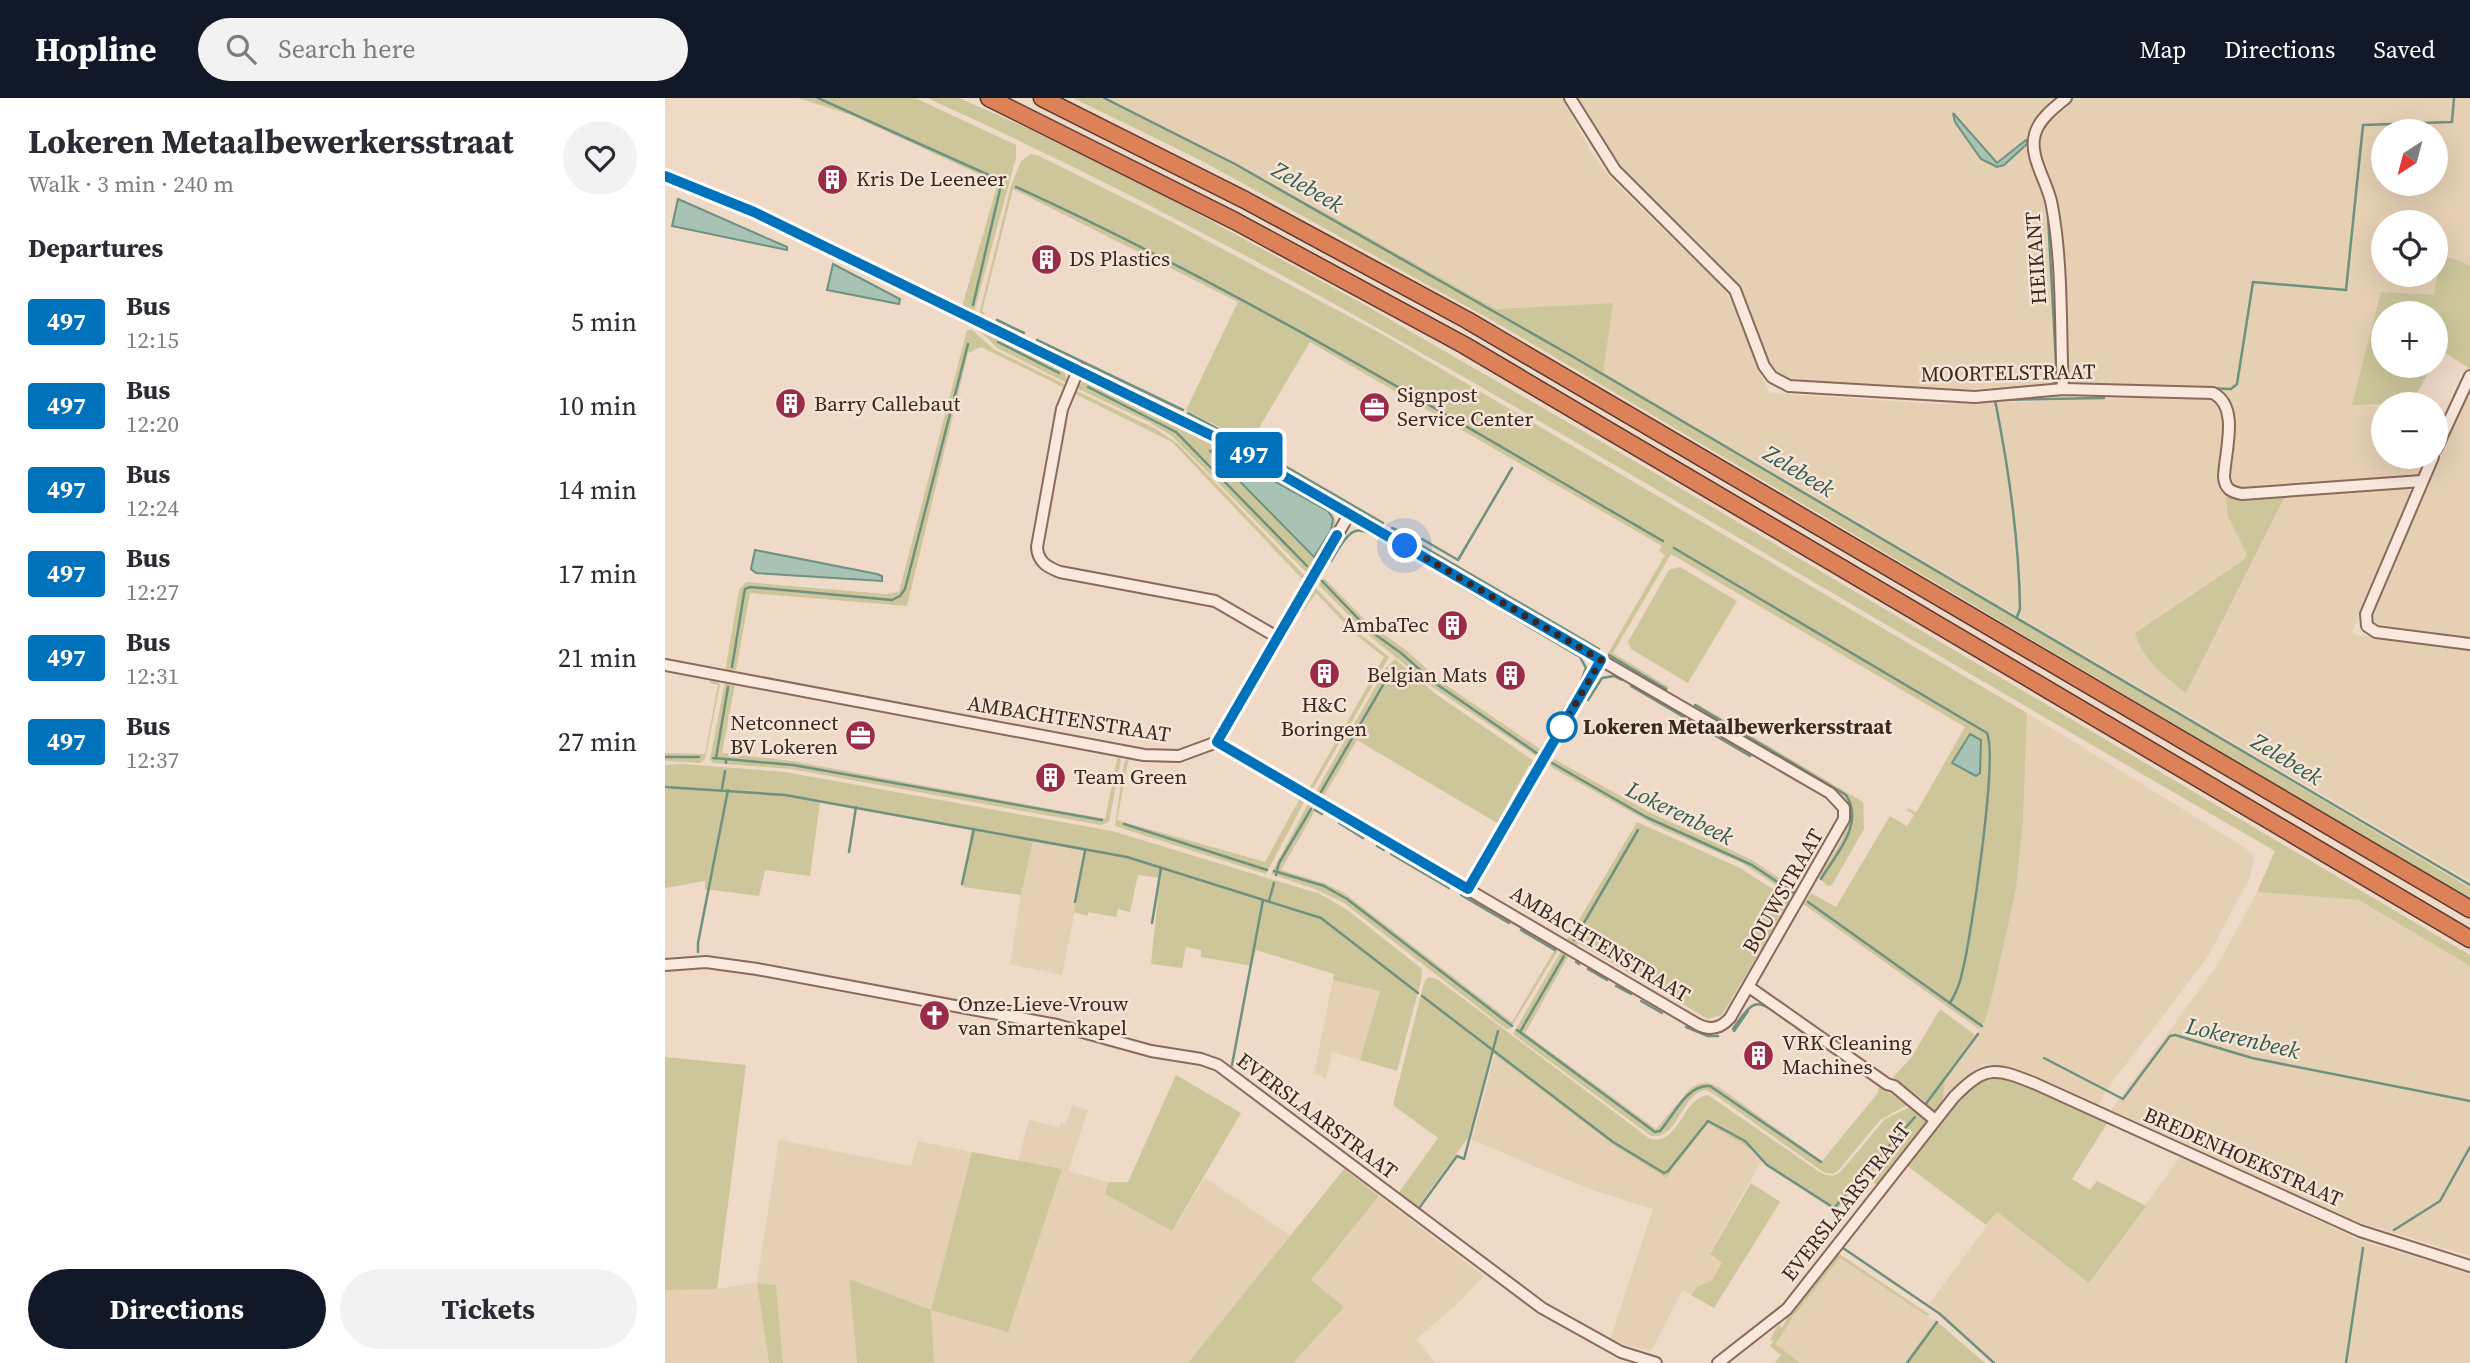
<!DOCTYPE html>
<meta charset="utf-8">
<style>
:root{--surface:#fff;--page:#f2f2f3;--text:#2b2b33;--muted:#7c7c81;--accent:#111827}
body{margin:0;font-family:"Source Serif 4",serif;background:var(--page);color:var(--text);height:100vh;display:flex;flex-direction:column;font-size:26px;white-space:nowrap}
*{box-sizing:border-box;margin:0}
p{font-size:23px;color:var(--muted)}
.icon{flex:none;width:38px;height:38px;fill:none;stroke:currentColor;stroke-width:2;stroke-linecap:round;stroke-linejoin:round}
.map{position:relative;flex:1;overflow:hidden}
.sheet{display:flex;flex-direction:column;background:var(--surface);width:665px}
.sheet>*{flex:none}
.badge{padding:0 14px;border-radius:5px;font-size:24px;line-height:46px}
.needle{width:46px;rotate:216deg}
.fabs{position:absolute;left:1706px;top:21px;display:grid;gap:14px}
.fabs a{display:grid;place-items:center;width:77px;height:77px;border-radius:50%;background:var(--surface);box-shadow:0 7px 28px #0002;font-size:35px}
.you{position:absolute;width:35px;height:35px;margin:-18px;border:5px solid #fff;border-radius:50%;background:#1a73e8;box-shadow:0 0 0 10px #1a73e833}
.map>.badge{position:absolute;translate:-50% -50%;box-shadow:0 0 0 4px #fff}
h2{padding:0 28px;font-size:26px;line-height:63px}
.round{display:grid;place-items:center;flex:none;width:74px;height:74px;border-radius:37px;background:var(--page)}
.head{display:flex;align-items:center;justify-content:space-between;height:119px;padding:0 28px}
h1{font-size:33px;font-weight:700;line-height:52px}
.action{display:flex;gap:14px;margin-top:auto;padding:14px 28px}
.action a{flex:1;height:80px;border-radius:42px;background:var(--accent);color:#fff;font-size:28px;font-weight:700;line-height:80px;text-align:center}
.action a+a{background:var(--page);color:var(--text)}
ul{padding:0;list-style:none}
li{display:flex;align-items:center;gap:21px;height:84px;padding:0 28px}
li div{flex:1}
li b{display:block;font-size:26px}
li em{font-style:normal}
li .badge{min-width:77px;font-weight:700;text-align:center}
header{display:flex;align-items:center;gap:42px;box-sizing:border-box;height:98px;padding:0 35px;background:var(--accent);color:#fff}
header strong{font-size:33px}
nav{display:flex;gap:38px;margin-inline-start:auto;font-size:24px}
.search{width:490px;height:63px;background:var(--page);display:flex;align-items:center;gap:18px;box-sizing:border-box;padding:0 24px;border-radius:38px;color:var(--muted);font-size:26px}
main{display:flex;flex:1;min-height:0}
.map>svg:first-child{display:block}
.farmland{fill:#e5d0b4;fill-rule:evenodd}
.green{fill:#cdc69b}
.water{fill:#a8c3b4;stroke:#6e9180;stroke-width:2}
.lines{fill:none;stroke-linecap:round;stroke-linejoin:round}
.stream{stroke:#6e9180;stroke-width:2.5}
.minor-casing{stroke:#8b695c;stroke-width:14}
.highway-casing{stroke:#593930;stroke-width:19}
.minor{stroke:#f9e8db;stroke-width:10}
.highway{stroke:#dd8159;stroke-width:16}
.line-casing{stroke:#fff;stroke-width:16}
.line{stroke:#0072bc;stroke-width:10}
.walk{stroke:#3b2620;stroke-width:7;stroke-dasharray:0 12.6}
.stop-dot{fill:#fff;stroke:#0072bc;stroke-width:3.5}
.labels{text-anchor:middle;stroke-width:5;stroke-linejoin:round;paint-order:stroke}
.poi-label{font-size:21px;fill:#3b2620;stroke:#f6e5d7;text-anchor:start}
.street-label{font-size:21px;fill:#3b2620;stroke:#f6e5d7}
.stop-label{font-size:21px;font-weight:bold;fill:#3b2620;stroke:#f6e5d7;text-anchor:start}
.water-label{font-size:23px;font-style:italic;fill:#2f5b4d;stroke:#f6e5d7}
</style>
<header>
<strong>Hopline</strong>
<div class="search"><svg class="icon" aria-label="search" viewBox="0 0 24 24"><circle cx="10" cy="10" r="6"/><path d="M15 15l6 6"/></svg>Search here</div>
<nav><a>Map</a><a>Directions</a><a>Saved</a></nav>
</header>
<main>
<section class="sheet">
<div class="head"><div><h1>Lokeren Metaalbewerkersstraat</h1><p>Walk · 3 min · 240 m</p></div><a class="round"><svg class="icon" aria-label="heart" viewBox="0 0 24 24"><path d="M12 20l-8-8c-3-5 5-10 8-4 3-6 11-1 8 4z"/></svg></a></div>
<h2>Departures</h2>
<ul>
<li><span class="badge" style="background:#0072bc;color:#fff">497</span><div><b>Bus</b><p>12:15</p></div><em>5 min</em></li>
<li><span class="badge" style="background:#0072bc;color:#fff">497</span><div><b>Bus</b><p>12:20</p></div><em>10 min</em></li>
<li><span class="badge" style="background:#0072bc;color:#fff">497</span><div><b>Bus</b><p>12:24</p></div><em>14 min</em></li>
<li><span class="badge" style="background:#0072bc;color:#fff">497</span><div><b>Bus</b><p>12:27</p></div><em>17 min</em></li>
<li><span class="badge" style="background:#0072bc;color:#fff">497</span><div><b>Bus</b><p>12:31</p></div><em>21 min</em></li>
<li><span class="badge" style="background:#0072bc;color:#fff">497</span><div><b>Bus</b><p>12:37</p></div><em>27 min</em></li>
</ul>
<div class="action"><a>Directions</a><a>Tickets</a></div>
</section>
<div class="map">
<svg width="1805" height="1265" viewBox="0 0 1805 1265">
<rect width="100%" height="100%" fill="#efd9c7"/>
<g class="farmland">
<path d="M435,0H897L927,56L947,82L1052,184L1066,202L1104,295L1274,306L1543,298L1554,303L1559,316L1554,381L1561,399L1563,419L1582,457L1576,464L1521,595L1621,396L1737,388L1744,390L1746,400L1687,534L1691,537L1805,549V783L937,274L947,205L831,211L668,119Z"/>
<path d="M908,0H1395L1367,32L1385,132L1392,271L1387,285L1290,292L1204,285H1127L1116,281L1102,266L1076,198L949,65Z"/>
<path d="M1408,0H1805V167L1775,156L1770,197L1716,194L1688,307L1718,308V359H1764L1755,378L1574,392L1564,385L1567,312L1560,297L1553,293L1405,286L1402,282L1396,123L1376,60L1374,41L1385,20ZM1718,33H1771V86H1718ZM1718,124H1771V177H1718Z"/>
<path d="M1805,289V540L1712,526L1707,519L1753,402Z"/>
<path d="M1362,615L1579,749L1587,756L1589,763L1584,781L1542,860L1445,987L1433,1007L1373,979L1325,966H1318L1297,981L1278,1003L1280,978L1320,923L1351,791L1358,724Z"/>
<path d="M368,743L422,753L397,877L345,866L356,797Z"/>
<path d="M1592,794L1694,802L1805,868V1158L1693,1124L1446,1012L1552,868Z"/>
<path d="M668,882L715,893L695,962L667,954L661,981L649,975Z"/>
<path d="M830,957L947,1046L1001,1080L1043,1024L1089,1053L1097,1062L1045,1155L1058,1164L1047,1182L1033,1189L1026,1197L1018,1192L986,1253L945,1242L988,1111L927,1092L807,1042Z"/>
<path d="M407,1007L423,1012L403,1073L444,1084L440,1096L507,1133L540,1080L626,1138L523,1265H269L265,1212L184,1182L192,1265H118L111,1187L92,1185L104,1265H0V1192L52,1191L92,1184L114,1042L246,1068L253,1043L307,1054L266,1212L396,1071L353,1063L364,1022L394,1029L396,1024L401,1026Z"/>
<path d="M1515,1059L1697,1143L1805,1176V1265H1331L1264,1206L1332,1114L1424,1185Z"/>
<path d="M714,1098L819,1178L790,1208L751,1241L770,1265H628L679,1209L646,1182Z"/>
<path d="M1175,1160L1270,1224L1240,1265H1135L1111,1246L1127,1220Z"/>
</g>
<g class="green">
<path d="M133,0H250L351,47V60L309,214L307,211L305,213L300,211L298,205L333,85L186,17Z"/>
<path d="M262,0H294L362,30L489,92L700,207L966,361L1805,857V868L1694,802L1592,794L1610,753C1393,628 1176,500 960,373C732,239 503,108 262,0Z"/>
<path d="M408,0H435L498,30L668,119L831,211L948,205L938,274L1805,790V801L832,225L537,63Z"/>
<path d="M366,56L374,58L507,124L717,236L1362,615L1358,724L1351,791L1328,894L1320,923L1314,931L1138,806L1146,795L1171,809L1225,718L1242,728L1249,717L1242,712L1243,710L1251,715L1300,629L1006,456L948,555L1004,589L1001,594L942,557L1000,457L994,453L997,448L645,244L585,345L521,312L573,204L348,91L317,213L320,215L316,219L315,213L346,88L356,63Z"/>
<path d="M1775,156L1805,167V271L1776,252L1771,260V215H1718V268H1767L1746,306L1687,307L1716,194L1769,197Z"/>
<path d="M306,224L393,266L400,274L402,285L332,250Z"/>
<path d="M302,232H307L330,252L401,287L400,290L316,249L303,255L242,508L85,495L71,572L60,574L74,492L81,484L220,496L234,494Z"/>
<path d="M418,284H428L553,344L667,411L671,428L645,475H642L507,338L484,324L411,290Z"/>
<path d="M410,292L491,331L513,346L642,480L638,482L507,344L408,295Z"/>
<path d="M1621,396L1521,595C1499,578 1478,562 1470,535L1576,464L1582,457L1563,419L1561,399Z"/>
<path d="M1015,469L1072,503L1023,585L966,551L963,544L1004,472Z"/>
<path d="M659,480L704,526L741,552L775,583L875,651L871,658L766,588L701,535L654,487Z"/>
<path d="M648,487L693,534L724,559L649,689L643,693L719,559L690,536L651,495L636,516L634,512Z"/>
<path d="M730,561L772,597L872,665L869,669L864,667L832,725L692,642L657,701L649,697L721,570Z"/>
<path d="M48,581L53,583L55,587L40,661L35,665L0,663V655L40,656L53,587L44,585Z"/>
<path d="M60,584L70,586L57,655L127,663L440,721L453,657L456,662L444,724L436,727L126,671L48,665L45,661Z"/>
<path d="M1031,605L1198,704L1199,731L1167,787L1163,788L1153,779C1167,756 1195,726 1178,700L1028,610Z"/>
<path d="M464,659L452,722L600,764L635,700L640,702L601,776L450,728L459,665Z"/>
<path d="M889,661L984,714L1087,762L1132,792L1128,798L1124,796L1077,765L991,728L888,670L885,667Z"/>
<path d="M17,666L120,674L447,733L655,796L681,811L757,871L756,883L732,973L695,962L715,893L668,882L669,876L591,852L587,868L536,859V852L521,849L517,870L486,866L495,780L473,777L465,814L453,811L451,819L423,814V818L409,814L421,753L368,743L356,797L298,789L306,732L155,704L145,778L100,772L94,798L40,791V783L0,790V667Z"/>
<path d="M644,704L652,709L616,772L659,785L679,795L847,924L889,853L894,851L845,931H841L679,805L650,791L606,776Z"/>
<path d="M972,724L1075,770L1128,804L1126,807L1124,804L1057,917L1043,921L913,845L911,850L901,844Z"/>
<path d="M896,853L904,857L860,935L991,1031L1025,991C1037,982 1046,984 1058,992L1157,1063L1213,995L1214,988L1242,1007L1215,1022L1173,1073L1167,1076L1158,1074L1049,996L1041,992C1016,995 1013,1043 986,1038L848,936Z"/>
<path d="M763,879L772,881L985,1041C1014,1048 1017,1000 1043,997L1153,1073C1163,1079 1170,1080 1178,1071L1220,1021L1245,1009L1251,1013L1260,1003L1228,979L1246,960L1275,911L1310,937L1280,978L1278,1003L1212,1087L1200,1078L1171,1113L1100,1067L1089,1053L1043,1025L1001,1080L947,1046L826,954L803,1040L751,1111L732,1097L773,1040L728,1007L759,885Z"/>
<path d="M0,959L81,967L52,1191L0,1192Z"/>
<path d="M511,977L576,1015L507,1133L440,1096L444,1084H463Z"/>
<path d="M1323,978C1360,980 1409,1009 1443,1024L1407,1081L1425,1092L1432,1083L1481,1108L1424,1185L1332,1114L1321,1127L1241,1067C1265,1037 1288,995 1323,978Z"/>
<path d="M307,1054L397,1071L343,1234L266,1212L269,1265H192L184,1181L266,1212Z"/>
<path d="M679,1071L714,1098L646,1182L679,1209L628,1265H523Z"/>
<path d="M1086,1085L1115,1104L1049,1210L1026,1197L1032,1189L1047,1182L1057,1165L1045,1156Z"/>
<path d="M1173,1155L1265,1217L1262,1218L1175,1160L1127,1220L1111,1246L1135,1265H1110L1116,1257L1105,1248L1109,1243L1105,1242L1113,1227L1117,1230L1125,1214Z"/>
<path d="M92,1185L111,1187L118,1265H104Z"/>
<path d="M1269,1221L1320,1265H1240L1270,1224Z"/>
</g>
<g class="water">
<path d="M1288,15L1332,65L1361,42L1363,45L1339,67L1332,69L1316,61L1290,24Z"/>
<path d="M13,101L122,149V152L7,128Z"/>
<path d="M168,166L235,201L234,206L162,192Z"/>
<path d="M550,350L663,413L668,421L666,432L649,459L545,353Z"/>
<path d="M90,452L212,476L217,478V483L91,475L86,471Z"/>
<path d="M1305,636L1316,642L1315,675L1311,678L1287,665Z"/>
</g>
<g class="lines">
<g class="stream">
<path d="M153,0L337,83L308,207"/>
<path d="M439,0L570,66L905,257L1805,787"/>
<path d="M351,89C575,191 785,320 998,443"/>
<path d="M1383,118L1392,282L1387,287"/>
<path d="M332,222L359,235"/>
<path d="M372,242L518,312"/>
<path d="M333,244L394,275"/>
<path d="M1485,288L1566,291L1572,286L1588,184L1681,192L1698,27L1787,24L1789,0"/>
<path d="M423,289L511,334L642,468"/>
<path d="M523,315L589,350"/>
<path d="M601,357L718,425"/>
<path d="M727,430L734,433"/>
<path d="M757,441L793,462L847,370"/>
<path d="M747,442L934,551"/>
<path d="M1009,450L1322,635C1333,660 1306,841 1297,875C1295,886 1291,895 1285,905"/>
<path d="M666,463C691,422 690,427 730,450"/>
<path d="M767,472L775,476"/>
<path d="M783,481L820,503"/>
<path d="M657,483L704,532L736,555L770,585L873,656"/>
<path d="M836,512L915,559L921,570L916,583"/>
<path d="M1352,519L1355,511C1354,439 1344,372 1330,302L1439,300V295"/>
<path d="M944,557L1001,591"/>
<path d="M67,569L79,496L80,491L85,489L227,502L235,498L240,491L303,246"/>
<path d="M966,588L1085,658"/>
<path d="M905,602L913,589"/>
<path d="M923,602L937,580L949,578L957,582"/>
<path d="M1030,607L1181,697C1200,726 1171,756 1156,781"/>
<path d="M894,620L902,607"/>
<path d="M884,638L891,626"/>
<path d="M878,648L880,645"/>
<path d="M0,659H34"/>
<path d="M48,660L61,661"/>
<path d="M51,660L63,589"/>
<path d="M61,665V661L128,667L437,722"/>
<path d="M887,665L981,719L1087,767L1129,795"/>
<path d="M0,689L120,697L462,759L656,820L753,895"/>
<path d="M57,691L60,673"/>
<path d="M656,694L729,568"/>
<path d="M650,712L657,716"/>
<path d="M674,725L698,740"/>
<path d="M459,726L602,772"/>
<path d="M712,748L719,752"/>
<path d="M184,754L191,709"/>
<path d="M726,756L784,790"/>
<path d="M609,773L659,788L682,801L847,928"/>
<path d="M611,777L614,765L646,711"/>
<path d="M297,786L309,731"/>
<path d="M796,797L844,825"/>
<path d="M604,803L609,785"/>
<path d="M410,804L420,753"/>
<path d="M1143,804L1317,928"/>
<path d="M487,825L496,770"/>
<path d="M856,832L890,852"/>
<path d="M909,842L973,732"/>
<path d="M33,854V845L63,692"/>
<path d="M911,864L914,866"/>
<path d="M923,871L942,882"/>
<path d="M951,888L966,896"/>
<path d="M757,898L948,1044L999,1075L1003,1073L1043,1023L1080,1043L1102,1067L1169,1110L1250,1019"/>
<path d="M976,903L997,915"/>
<path d="M1021,929L1043,938H1053"/>
<path d="M1132,930L1155,947"/>
<path d="M1068,931C1092,896 1092,902 1125,925"/>
<path d="M852,932L990,1034L995,1033C1009,1017 1022,986 1045,988L1156,1064"/>
<path d="M1069,933L1083,913"/>
<path d="M855,934L899,858"/>
<path d="M1379,960L1458,1001L1505,938L1510,937L1587,960L1805,1003"/>
<path d="M567,967L598,802"/>
<path d="M1260,1007L1313,936"/>
<path d="M752,1113L792,1058L799,1061L833,933"/>
<path d="M1729,1132L1775,1103L1805,1049"/>
<path d="M1178,1150L1275,1216L1329,1265"/>
<path d="M1242,1265L1272,1224"/>
<path d="M1681,1265L1698,1150"/>
</g>
<defs>
<g id="minor">
<path d="M905,0L950,72L1070,192L1099,268L1107,279L1124,288L1310,299L1398,291L1548,295C1575,309 1560,352 1559,379C1560,391 1566,394 1577,396L1757,383"/>
<path d="M0,78L89,114L562,345L1165,695L1179,710V721L1065,920C1055,931 1045,933 1032,926L552,644"/>
<path d="M414,270L397,311L372,449C373,464 382,469 395,474L550,503L612,539"/>
<path d="M1398,291C1395,231 1398,168 1387,108C1384,86 1363,59 1370,36C1374,21 1390,9 1401,0"/>
<path d="M1771,351L1805,278"/>
<path d="M1768,359L1701,516L1702,528L1711,534L1805,546"/>
<path d="M0,567L479,657L514,658L552,644"/>
<path d="M552,644L685,415"/>
<path d="M803,791L936,562"/>
<path d="M0,867L41,864L92,871L392,927L486,953L536,961L553,967L877,1210L956,1254L991,1265"/>
<path d="M1084,889L1222,986L1229,988L1270,1022"/>
<path d="M1053,1265L1122,1211L1289,999C1321,966 1331,970 1371,986L1695,1133L1805,1168"/>
</g>
<g id="highway">
<path d="M324,0L570,123L799,247L1805,841"/>
<path d="M377,0L580,102L802,222L1805,811"/>
</g>
</defs>
<use href="#minor" class="minor-casing"/>
<use href="#highway" class="highway-casing"/>
<use href="#minor" class="minor"/>
<use href="#highway" class="highway"/>
</g>
<g class="lines">
<defs>
<path id="line" d="M0,78L89,114L562,345L936,562L803,791L552,644L672,437"/>
</defs>
<use href="#line" class="line-casing"/>
<use href="#line" class="line"/>
<path class="walk" d="M740,448L936,562L897,629"/>
</g>
<defs>
<symbol id="building-disc" viewBox="-11 -11 22 22"><circle r="9.5" fill="#9a2c49" stroke="#f6e5d7"/><path d="M-4-6H4V6H1V3H-1V6H-4ZM-2.5-4.3h1.7v1.8h-1.7ZM.8-4.3h1.7v1.8H.8ZM-2.5-1h1.7V.8h-1.7ZM.8-1h1.7V.8H.8Z" fill="#fff"/></symbol>
<symbol id="office-disc" viewBox="-11 -11 22 22"><circle r="9.5" fill="#9a2c49" stroke="#f6e5d7"/><path d="M-6-3h4V-5.5h4V-3h4V5H-6ZM-1-4.5V-3h2v-1.5ZM-6 0V1H6V0Z" fill="#fff"/></symbol>
<symbol id="church-disc" viewBox="-11 -11 22 22"><circle r="9.5" fill="#9a2c49" stroke="#f6e5d7"/><path d="M-1.2-6h2.4v3.5h3.3v2.4h-3.3V6h-2.4V-.1h-3.3v-2.4h3.3Z" fill="#fff"/></symbol>
</defs>
<g fill-rule="evenodd">
<use href="#building-disc" x="150" y="64" width="35" height="35"/>
<use href="#building-disc" x="364" y="144" width="35" height="35"/>
<use href="#building-disc" x="108" y="288" width="35" height="35"/>
<use href="#office-disc" x="692" y="292" width="35" height="35"/>
<use href="#building-disc" x="770" y="510" width="35" height="35"/>
<use href="#building-disc" x="642" y="558" width="35" height="35"/>
<use href="#building-disc" x="828" y="560" width="35" height="35"/>
<use href="#office-disc" x="178" y="620" width="35" height="35"/>
<use href="#building-disc" x="368" y="662" width="35" height="35"/>
<use href="#church-disc" x="252" y="900" width="35" height="35"/>
<use href="#building-disc" x="1076" y="940" width="35" height="35"/>
</g>
<circle class="stop-dot" cx="897" cy="629" r="14"/>
<g class="labels">
<g class="poi-label">
<text x="191" y="88">Kris De Leeneer</text>
<text x="404" y="168">DS Plastics</text>
<text x="732" y="304">Signpost<tspan x="732" dy="24">Service Center</tspan></text>
<text x="149" y="313">Barry Callebaut</text>
<text x="764" y="534" text-anchor="end">AmbaTec</text>
<text x="822" y="584" text-anchor="end">Belgian Mats</text>
<text x="659" y="614" text-anchor="middle">H&amp;C<tspan x="659" dy="24">Boringen</tspan></text>
<text x="173" y="632" text-anchor="end">Netconnect<tspan x="173" dy="24">BV Lokeren</tspan></text>
<text x="409" y="686">Team Green</text>
<text x="293" y="913">Onze-Lieve-Vrouw<tspan x="293" dy="24">van Smartenkapel</tspan></text>
<text x="1117" y="952">VRK Cleaning<tspan x="1117" dy="24">Machines</tspan></text>
</g>
<g class="street-label">
<text transform="translate(1371 160) rotate(-94)" y="7">HEIKANT</text>
<text transform="translate(1343 275) rotate(-1)" y="7">MOORTELSTRAAT</text>
<text transform="translate(404 621) rotate(9)" y="7">AMBACHTENSTRAAT</text>
<text transform="translate(1118 793) rotate(-60)" y="7">BOUWSTRAAT</text>
<text transform="translate(935 846) rotate(31)" y="7">AMBACHTENSTRAAT</text>
<text transform="translate(652 1018) rotate(37)" y="7">EVERSLAARSTRAAT</text>
<text transform="translate(1578 1059) rotate(24)" y="7">BREDENHOEKSTRAAT</text>
<text transform="translate(1181 1104) rotate(-52)" y="7">EVERSLAARSTRAAT</text>
</g>
<g class="stop-label">
<text x="918" y="636">Lokeren Metaalbewerkersstraat</text>
</g>
<g class="water-label">
<text transform="translate(643 89) rotate(30)" y="8">Zelebeek</text>
<text transform="translate(1134 373) rotate(31)" y="8">Zelebeek</text>
<text transform="translate(1622 661) rotate(31)" y="8">Zelebeek</text>
<text transform="translate(1015 715) rotate(26)" y="8">Lokerenbeek</text>
<text transform="translate(1578 940) rotate(13)" y="8">Lokerenbeek</text>
</g>
</g>
</svg>
<div class="fabs">
<a><svg class="needle" viewBox="-14 -14 28 28"><path d="M0-13l5 13h-10z" fill="#e53935"/><path d="M0 13l5-13h-10z" fill="#7c7c81"/></svg></a>
<a><svg class="icon" aria-label="locate" viewBox="0 0 24 24"><circle cx="12" cy="12" r="6"/><path d="M12 2v4M12 18v4M2 12h4M18 12h4"/></svg></a>
<a>+</a>
<a>−</a>
</div>
<div class="you" style="left:740px;top:448px"></div>
<b class="badge" style="left:584px;top:357px;background:#0072bc;color:#fff">497</b>
</div>
</main>
